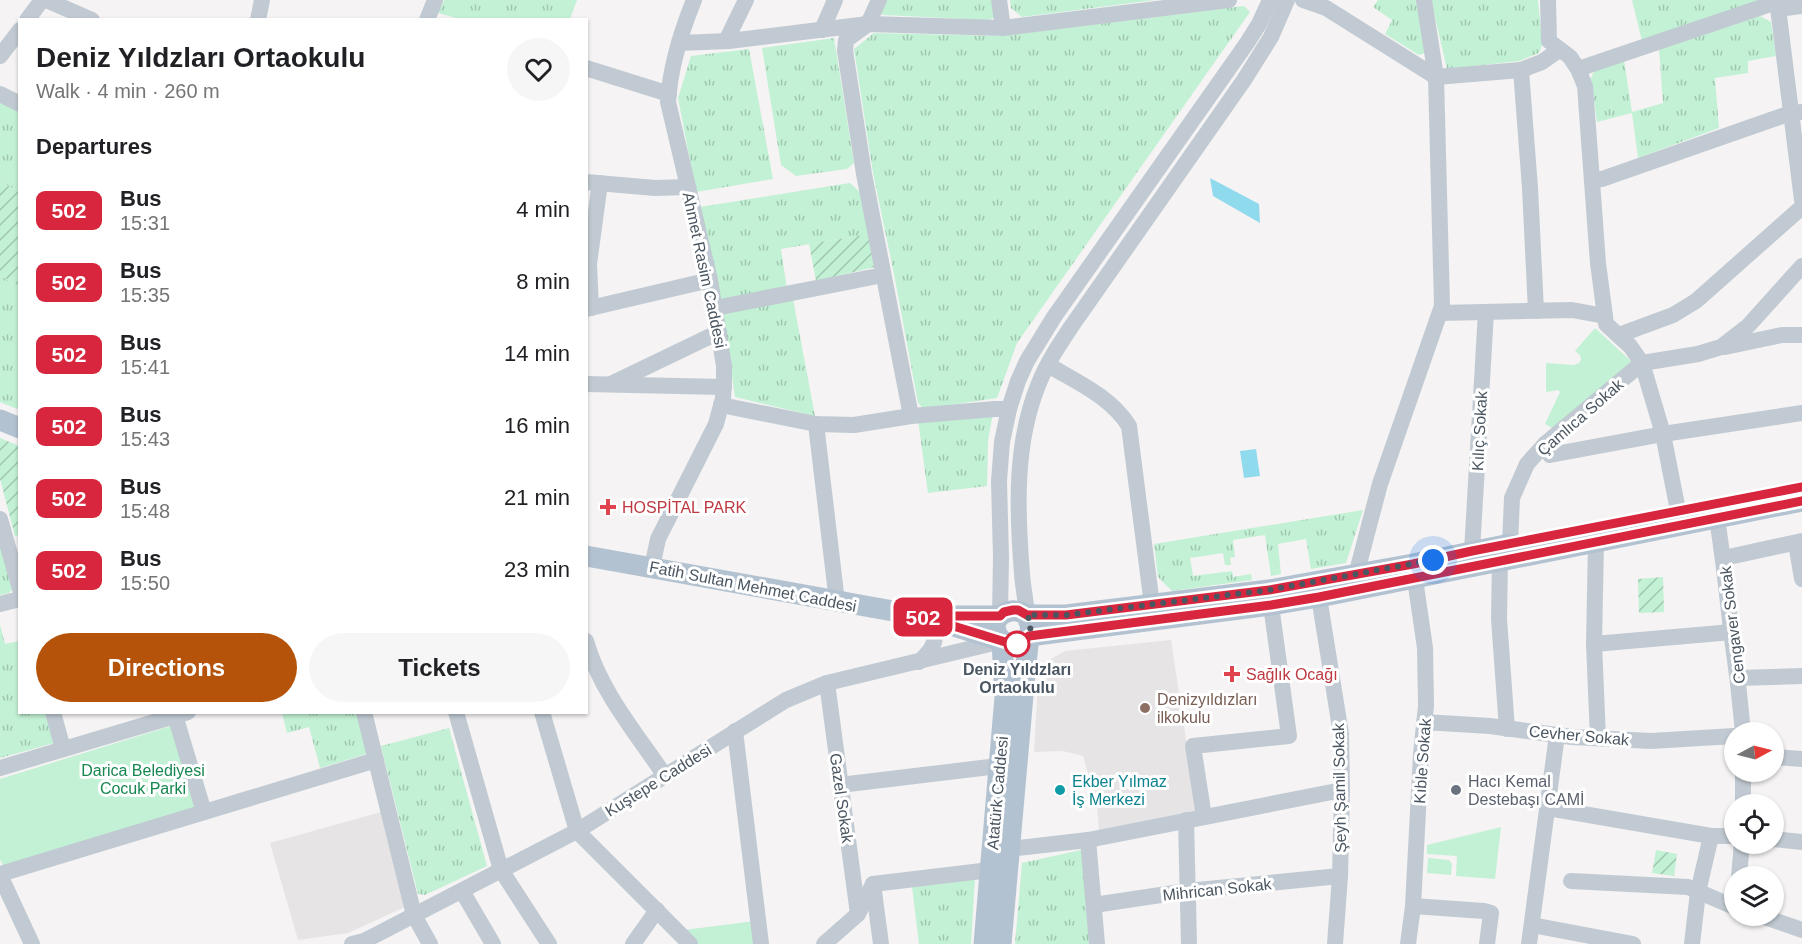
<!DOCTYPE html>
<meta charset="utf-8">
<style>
:root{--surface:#fff;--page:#f6f6f6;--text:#202124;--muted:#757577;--accent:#b45309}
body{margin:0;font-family:Helvetica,sans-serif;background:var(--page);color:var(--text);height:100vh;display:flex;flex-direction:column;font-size:22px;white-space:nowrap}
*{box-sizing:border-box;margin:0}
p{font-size:20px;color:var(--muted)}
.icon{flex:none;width:33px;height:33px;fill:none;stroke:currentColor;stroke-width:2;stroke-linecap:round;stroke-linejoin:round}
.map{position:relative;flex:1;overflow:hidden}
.drawer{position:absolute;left:18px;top:18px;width:570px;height:696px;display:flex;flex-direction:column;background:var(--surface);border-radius:0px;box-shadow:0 2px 4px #0004}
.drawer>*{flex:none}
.badge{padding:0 12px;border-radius:9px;font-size:21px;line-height:39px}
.needle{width:39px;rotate:83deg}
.buttons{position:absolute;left:1724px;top:722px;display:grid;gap:12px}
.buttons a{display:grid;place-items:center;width:60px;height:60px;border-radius:50%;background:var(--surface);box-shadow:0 2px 4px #0004;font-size:30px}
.you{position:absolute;width:30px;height:30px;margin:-15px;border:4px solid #fff;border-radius:50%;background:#1a73e8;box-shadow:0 0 0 9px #1a73e833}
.map>.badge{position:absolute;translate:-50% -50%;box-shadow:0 0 0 3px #fff}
h2{padding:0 18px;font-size:22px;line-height:54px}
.round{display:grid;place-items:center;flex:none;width:63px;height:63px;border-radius:32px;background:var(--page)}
.summary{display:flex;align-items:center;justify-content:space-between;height:102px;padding:0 18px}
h1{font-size:28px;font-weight:700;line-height:45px}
.primary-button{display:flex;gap:12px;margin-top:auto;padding:12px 18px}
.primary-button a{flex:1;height:69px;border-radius:36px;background:var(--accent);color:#fff;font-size:24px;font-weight:700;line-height:69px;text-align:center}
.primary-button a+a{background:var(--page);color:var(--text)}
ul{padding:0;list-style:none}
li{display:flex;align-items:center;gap:18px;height:72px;padding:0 18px}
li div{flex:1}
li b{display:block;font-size:22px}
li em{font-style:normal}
li .badge{min-width:66px;font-weight:700;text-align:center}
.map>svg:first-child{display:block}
.education{fill:#e6e4e5}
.grass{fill:url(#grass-tufts)}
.park{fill:#c3f1d5}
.garden{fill:url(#garden-furrows)}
.water{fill:#90daee}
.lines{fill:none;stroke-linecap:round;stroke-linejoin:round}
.minor{stroke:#c1cad2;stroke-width:16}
.major{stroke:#b3c2d1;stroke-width:21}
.line-casing{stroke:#fff;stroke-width:14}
.line{stroke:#d7263d;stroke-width:9}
.walk{stroke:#4a5661;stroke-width:6;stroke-dasharray:0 10.8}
.health-dot{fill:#e0444e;stroke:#fff;stroke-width:2}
.stop-dot{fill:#fff;stroke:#d7263d;stroke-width:3}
.education-dot{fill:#8d6e63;stroke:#fff;stroke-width:2}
.culture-dot{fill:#0f9aa8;stroke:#fff;stroke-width:2}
.worship-dot{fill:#6b7280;stroke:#fff;stroke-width:2}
.labels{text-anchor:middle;stroke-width:6;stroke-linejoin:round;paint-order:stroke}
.street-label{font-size:16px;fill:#4a5661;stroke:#fff}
.health-label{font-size:16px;fill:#be3a42;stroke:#fff;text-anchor:start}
.stop-label{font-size:16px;font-weight:bold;fill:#4a5661;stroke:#fff}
.education-label{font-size:16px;fill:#785e54;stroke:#fff;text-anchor:start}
.park-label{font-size:16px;fill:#17864f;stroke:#fff}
.culture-label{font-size:16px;fill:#0d838f;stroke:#fff;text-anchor:start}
.worship-label{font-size:16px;fill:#5b616d;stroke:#fff;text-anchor:start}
</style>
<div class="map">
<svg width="1802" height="944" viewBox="0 0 1802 944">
<defs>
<pattern id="grass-tufts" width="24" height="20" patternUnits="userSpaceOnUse" patternTransform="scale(1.5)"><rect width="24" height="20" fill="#c3f1d5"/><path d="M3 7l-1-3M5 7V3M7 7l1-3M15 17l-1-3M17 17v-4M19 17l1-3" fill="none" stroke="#a0c6b0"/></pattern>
<pattern id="garden-furrows" width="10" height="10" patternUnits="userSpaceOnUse" patternTransform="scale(1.5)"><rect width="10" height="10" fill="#c3f1d5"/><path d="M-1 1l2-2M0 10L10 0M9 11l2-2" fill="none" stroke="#a0c6b0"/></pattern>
</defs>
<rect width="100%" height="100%" fill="#f5f3f3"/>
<g class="education">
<path d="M1171,640L1197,813L1099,831L1097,805L1083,756L1063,751L1034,752L1038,683L1051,659L1065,651Z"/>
<path d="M381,812L405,907L348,933L298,940L270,843Z"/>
</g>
<g class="grass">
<path d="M444,0H577L570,19H460L438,13Z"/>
<path d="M885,0H994L996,17L988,20L883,15L880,12Z"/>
<path d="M1010,0H1155L1022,17L1011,8Z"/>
<path d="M1378,0H1419L1428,52L1419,55L1385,34L1392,20L1373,7Z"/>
<path d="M1431,0H1538L1541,31L1544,40L1539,53L1519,61L1447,69Z"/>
<path d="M1632,0H1760L1642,41Z"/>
<path d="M1244,6L1250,12L1017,343L997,398L924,409L918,403L894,274L873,173L854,49L874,33L1001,36Z"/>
<path d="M1760,16L1771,22L1776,56L1748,61V73L1715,78L1719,128L1638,158L1632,113L1597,122L1591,78L1595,70L1624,60L1632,112L1663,103L1659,49Z"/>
<path d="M834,38L854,163L847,169L796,176L781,165L762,48Z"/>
<path d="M749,49L773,179L696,192L678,98L691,56Z"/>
<path d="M0,101L19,112V191L0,182Z"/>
<path d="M850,183L861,193L869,234L781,249L787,289L720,301L700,207Z"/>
<path d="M0,276L19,286L20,402L17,409L0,402Z"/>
<path d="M793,299L815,416L735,397L723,313Z"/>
<path d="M993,413L988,440L987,486L928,493L918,420Z"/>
<path d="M1363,510L1346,563L1311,569L1306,539L1278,544L1281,574L1271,576L1265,535L1233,540L1235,557L1230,558L1231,565H1225L1223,553L1190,558L1193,576L1232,571L1233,577L1251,574L1252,580L1172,591L1158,577L1154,544Z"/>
<path d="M0,539L14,588L9,593L0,595Z"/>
<path d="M0,625L5,644L19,641L20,712L46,713L54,743L0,758Z"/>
<path d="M282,713H359L370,753L320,768L309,727L287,733Z"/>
<path d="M449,728L487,866L425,895L418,894L381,746Z"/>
<path d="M1081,850L1091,944H1015L1022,863Z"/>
<path d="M975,879L971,944H919L912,887Z"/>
</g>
<g class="park">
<path d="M1595,328L1632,362L1556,430L1545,424L1560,392L1558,390L1546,392V363L1574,365L1579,363L1581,360L1580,355L1575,351Z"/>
<path d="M171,726L196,807L3,866L0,859V779Z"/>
<path d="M1501,827L1495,879L1456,876L1457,856L1427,854V845Z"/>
<path d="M1428,858L1449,860L1452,864L1451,875L1427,873Z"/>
<path d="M755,921L757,944H697L684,930Z"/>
</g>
<g class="garden">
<path d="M0,182L19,191V286L0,276Z"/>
<path d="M869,234L875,267L816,281L809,244Z"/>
<path d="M0,438L19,446V535L15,536L0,479Z"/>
<path d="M1663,577L1664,612L1639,613L1638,579Z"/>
<path d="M1656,850L1677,854L1674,876L1652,873Z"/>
</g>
<g class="water">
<path d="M1210,178L1259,204L1260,223L1213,196Z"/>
<path d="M1256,449L1260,476L1244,478L1240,451Z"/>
</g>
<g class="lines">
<g class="minor">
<path d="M46,0L92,20"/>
<path d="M879,0L868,24L846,40L845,51L864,174L911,416"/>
<path d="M1303,0L1326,8L1436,77L1521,70L1542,62L1559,50"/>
<path d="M1548,0L1549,41L1570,57L1578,69L1585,86L1598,263L1606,324L1630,346L1642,363L1663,434L1681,526"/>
<path d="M1777,0L1802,200"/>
<path d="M1778,9L1802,6"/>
<path d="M27,20L42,0"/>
<path d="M258,20L262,0"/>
<path d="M427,20L435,0"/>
<path d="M1003,28L1229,0"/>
<path d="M822,30L835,0"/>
<path d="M726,41L746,0"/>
<path d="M679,43L729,41L868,24L1003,28L999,0"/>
<path d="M0,56L20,30"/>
<path d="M586,68L669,94"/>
<path d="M1578,69L1777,2"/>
<path d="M1521,70L1530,188L1536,311"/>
<path d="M0,94L20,104"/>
<path d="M1592,180L1602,179L1791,113L1802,112"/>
<path d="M586,182L655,188L688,187"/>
<path d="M591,308L589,264L600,183"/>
<path d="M715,308L883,275"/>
<path d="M586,309L710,280"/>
<path d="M1440,313L1572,310L1605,316"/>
<path d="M1619,335L1673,315L1696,301L1802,207"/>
<path d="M1725,347L1782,335H1802"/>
<path d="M1048,365C1077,382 1111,397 1129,426L1152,605"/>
<path d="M613,383L719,332"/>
<path d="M586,384L724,387"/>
<path d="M721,405L816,424L854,425L911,416L995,409H1009"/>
<path d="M816,424L837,602"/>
<path d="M1545,444L1550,455L1663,434L1802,413"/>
<path d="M0,519L20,589"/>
<path d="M1717,519C1723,556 1727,593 1731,630C1736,664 1740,698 1743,732"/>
<path d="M1596,542L1594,644L1598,738"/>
<path d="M1796,543L1802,579"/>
<path d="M1510,544L1512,498L1527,464L1545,444L1642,363L1698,354L1721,347L1748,326L1802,266"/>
<path d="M1472,551L1486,312"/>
<path d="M1724,558L1802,541"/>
<path d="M1500,560L1499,619L1507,729"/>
<path d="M652,567L658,539L716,424L723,398L724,381V366L710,280L668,102C670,68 681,32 694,0"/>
<path d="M1356,575L1380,484L1442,306L1436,77L1424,0"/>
<path d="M1319,597L1341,734L1342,790L1340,876L1335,944"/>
<path d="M0,604L20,599"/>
<path d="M1000,615L1001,557L999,481L1002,442L1009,409L1018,381L1027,361L1054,317L1247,43L1259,24L1270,0"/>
<path d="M1027,615C1026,601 1023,588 1022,574C1017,511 1014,443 1039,383C1047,363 1059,345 1071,327L1244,80L1271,37L1287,0"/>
<path d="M586,641C600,691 636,733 665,776"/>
<path d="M1594,644L1732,632"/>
<path d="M919,662C937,646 942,632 921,616"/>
<path d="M1739,678L1802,676"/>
<path d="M827,683L858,914"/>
<path d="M53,712L63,749"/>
<path d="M174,712L204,812"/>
<path d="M364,712L414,915L430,944"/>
<path d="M456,712L501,870L549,944"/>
<path d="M542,712L577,831L690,944"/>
<path d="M1424,722L1490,726L1572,737L1651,741L1734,736"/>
<path d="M735,731L761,944"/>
<path d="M1773,757L1802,759"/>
<path d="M0,768L188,712"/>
<path d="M1743,771V804"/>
<path d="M840,785L998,766"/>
<path d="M1548,808L1711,836H1734"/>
<path d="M1204,817L1193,746L1289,736L1271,605"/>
<path d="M1186,820L1189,944"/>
<path d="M1773,839L1802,842"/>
<path d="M1088,840L1097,944"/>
<path d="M1009,849L1088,840L1342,790"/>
<path d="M0,874L376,760"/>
<path d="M0,875L32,944"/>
<path d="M1739,876L1742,843"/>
<path d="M1571,881L1688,887L1734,907"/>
<path d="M873,884L990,870"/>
<path d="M873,884L881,944"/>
<path d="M462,891L493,944"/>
<path d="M1094,905L1187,891L1340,876"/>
<path d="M1413,906L1484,911L1491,913L1487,944"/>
<path d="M1759,915L1802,930"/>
<path d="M1532,925L1633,944"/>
<path d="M352,944L364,941L577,831L786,700L827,683L1002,641"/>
<path d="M633,944L657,910"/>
<path d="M824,944L858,914L873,884"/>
<path d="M1408,944L1413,906L1421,754L1426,706L1425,648L1415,579"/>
<path d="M1529,944L1557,735"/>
<path d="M1692,944L1698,892L1711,836"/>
</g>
<g class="major">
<path d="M0,420L20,428"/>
<path d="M586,556L921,616L1015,645L1022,642L1029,636L1271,605L1319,597L1802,501"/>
<path d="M1027,615H1066L1269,590L1413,564L1510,544"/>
<path d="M946,616H1000"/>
<path d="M984,944L1005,697L1002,641"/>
<path d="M1001,944L1025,673L1029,636L1031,628L1027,615C1006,602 984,622 1002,641"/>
</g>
</g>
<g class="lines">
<defs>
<path id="line" d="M1802,487L1472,551L1413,564L1269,590L1066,615H1027L1018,610H1013L1004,612L1000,616H921L1015,645L1022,642L1029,636L1271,605L1319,597L1802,501"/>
</defs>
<use href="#line" class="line-casing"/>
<use href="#line" class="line"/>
<path class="walk" d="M1017,644C1030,640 1034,627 1027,615H1066L1269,590L1433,560"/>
</g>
<g class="health-dot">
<path d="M605 498h6v6h6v6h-6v6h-6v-6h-6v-6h6z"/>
<path d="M1229 665h6v6h6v6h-6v6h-6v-6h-6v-6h6z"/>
</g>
<circle class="stop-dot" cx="1017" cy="644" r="12"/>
<circle class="education-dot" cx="1145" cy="708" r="6"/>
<circle class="culture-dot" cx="1060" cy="790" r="6"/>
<circle class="worship-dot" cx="1456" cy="790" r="6"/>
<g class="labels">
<g class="street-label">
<text transform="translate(705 270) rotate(78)" y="6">Ahmet Rasim Caddesi</text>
<text transform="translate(1580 417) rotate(-41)" y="6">Çamlıca Sokak</text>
<text transform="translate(1479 431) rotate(-87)" y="6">Kılıç Sokak</text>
<text transform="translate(753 586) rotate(11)" y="6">Fatih Sultan Mehmet Caddesi</text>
<text transform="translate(1732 625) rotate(-97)" y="6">Cengaver Sokak</text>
<text transform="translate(1579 735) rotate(5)" y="6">Cevher Sokak</text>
<text transform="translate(1422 761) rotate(-86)" y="6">Kıble Sokak</text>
<text transform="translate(658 780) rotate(-32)" y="6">Kuştepe Caddesi</text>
<text transform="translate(1339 788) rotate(-91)" y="6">Şeyh Şamil Sokak</text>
<text transform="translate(997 793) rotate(-85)" y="6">Atatürk Caddesi</text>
<text transform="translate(842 798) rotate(82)" y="6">Gazel Sokak</text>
<text transform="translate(1217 889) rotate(-6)" y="6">Mihrican Sokak</text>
</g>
<g class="health-label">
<text x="622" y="513">HOSPİTAL PARK</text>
<text x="1246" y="680">Sağlık Ocağı</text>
</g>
<g class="stop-label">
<text x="1017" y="675">Deniz Yıldzları<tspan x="1017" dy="18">Ortaokulu</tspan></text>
</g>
<g class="education-label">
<text x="1157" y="705">Denizyıldızları<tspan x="1157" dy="18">ilkokulu</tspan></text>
</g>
<g class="park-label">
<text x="143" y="776">Darica Belediyesi<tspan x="143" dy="18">Cocuk Parki</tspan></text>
</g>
<g class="culture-label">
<text x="1072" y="787">Ekber Yılmaz<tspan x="1072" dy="18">İş Merkezi</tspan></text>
</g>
<g class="worship-label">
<text x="1468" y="787">Hacı Kemal<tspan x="1468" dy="18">Destebaşı CAMİ</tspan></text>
</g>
</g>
</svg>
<div class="buttons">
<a><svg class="needle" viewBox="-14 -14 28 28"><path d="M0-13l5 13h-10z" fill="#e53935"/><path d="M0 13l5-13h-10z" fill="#757577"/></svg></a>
<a><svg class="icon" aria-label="locate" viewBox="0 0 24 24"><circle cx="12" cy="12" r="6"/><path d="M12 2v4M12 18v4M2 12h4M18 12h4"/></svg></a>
<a><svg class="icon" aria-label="layers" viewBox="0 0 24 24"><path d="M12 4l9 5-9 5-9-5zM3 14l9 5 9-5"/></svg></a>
</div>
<div class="you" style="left:1433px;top:560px"></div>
<b class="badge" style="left:923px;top:617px;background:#d7263d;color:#fff">502</b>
<section class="drawer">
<div class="summary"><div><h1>Deniz Yıldzları Ortaokulu</h1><p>Walk · 4 min · 260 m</p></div><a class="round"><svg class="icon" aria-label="heart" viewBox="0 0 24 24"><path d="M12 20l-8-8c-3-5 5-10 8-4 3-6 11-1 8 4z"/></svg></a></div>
<h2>Departures</h2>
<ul>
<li><span class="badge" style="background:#d7263d;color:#fff">502</span><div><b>Bus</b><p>15:31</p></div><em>4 min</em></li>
<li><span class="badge" style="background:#d7263d;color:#fff">502</span><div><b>Bus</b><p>15:35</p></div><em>8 min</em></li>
<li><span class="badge" style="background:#d7263d;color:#fff">502</span><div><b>Bus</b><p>15:41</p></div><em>14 min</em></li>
<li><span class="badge" style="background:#d7263d;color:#fff">502</span><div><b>Bus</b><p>15:43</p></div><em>16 min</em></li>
<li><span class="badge" style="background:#d7263d;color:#fff">502</span><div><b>Bus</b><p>15:48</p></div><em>21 min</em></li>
<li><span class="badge" style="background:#d7263d;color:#fff">502</span><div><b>Bus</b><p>15:50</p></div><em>23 min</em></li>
</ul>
<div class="primary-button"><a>Directions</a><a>Tickets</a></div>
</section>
</div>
